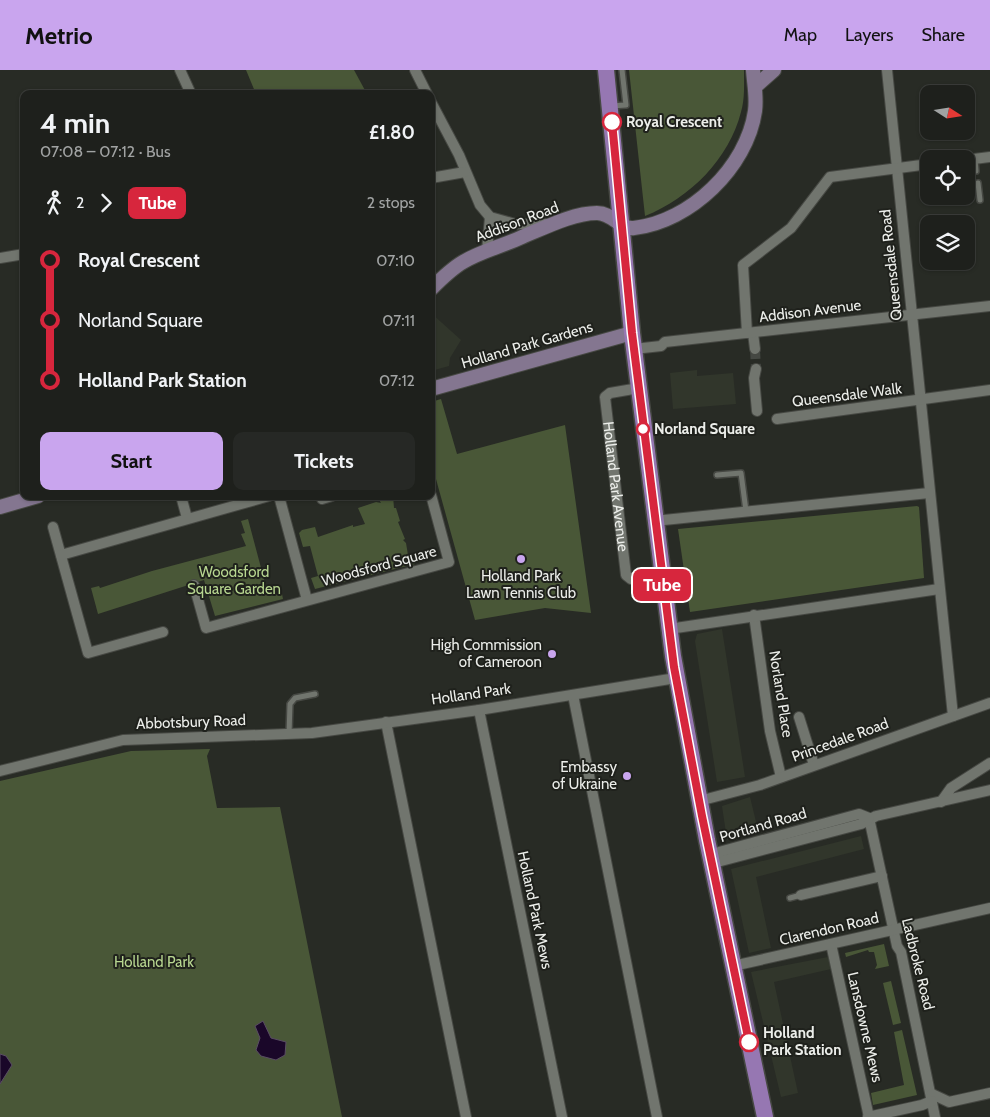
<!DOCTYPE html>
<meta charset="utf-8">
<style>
:root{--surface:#1e201c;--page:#262825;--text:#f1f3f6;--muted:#a1a3a3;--line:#3c3e3b;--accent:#c9a5ee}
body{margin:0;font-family:Cabin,sans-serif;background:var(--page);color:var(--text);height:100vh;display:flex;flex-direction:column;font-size:19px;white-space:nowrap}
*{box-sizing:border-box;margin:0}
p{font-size:16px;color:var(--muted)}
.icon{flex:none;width:28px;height:28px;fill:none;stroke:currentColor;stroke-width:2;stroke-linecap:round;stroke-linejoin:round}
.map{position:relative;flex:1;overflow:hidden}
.drawer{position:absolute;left:20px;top:20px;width:415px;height:410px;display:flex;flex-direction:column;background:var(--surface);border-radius:10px;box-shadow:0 1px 4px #0004,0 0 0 1px var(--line)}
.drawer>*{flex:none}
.badge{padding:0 10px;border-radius:8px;font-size:18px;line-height:32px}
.needle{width:32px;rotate:102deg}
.tools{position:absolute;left:920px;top:15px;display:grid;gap:10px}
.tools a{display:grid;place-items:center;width:55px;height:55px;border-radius:10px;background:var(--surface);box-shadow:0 1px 4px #0004,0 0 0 1px var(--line);font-size:25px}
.map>.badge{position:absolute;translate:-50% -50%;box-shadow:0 0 0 2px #fff}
.legs{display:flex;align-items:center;gap:8px;height:55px;padding:0 20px;font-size:16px}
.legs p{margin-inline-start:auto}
.overview{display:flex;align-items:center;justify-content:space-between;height:85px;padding:0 20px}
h1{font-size:28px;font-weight:700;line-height:38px}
.action{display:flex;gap:10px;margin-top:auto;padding:10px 20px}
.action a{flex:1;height:58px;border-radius:10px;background:var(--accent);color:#111;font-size:20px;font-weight:700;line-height:58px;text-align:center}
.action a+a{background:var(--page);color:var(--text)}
ul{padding:0 20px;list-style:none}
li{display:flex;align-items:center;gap:18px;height:60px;font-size:19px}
li i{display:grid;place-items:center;width:8px;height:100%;margin:0 6px;background:currentColor}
li i::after{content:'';width:12px;height:12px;margin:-6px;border:4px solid;border-radius:50%;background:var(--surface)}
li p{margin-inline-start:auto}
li:first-child i{background:linear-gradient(#0000 50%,currentColor 0)}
li:last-child i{background:linear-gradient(currentColor 50%,#0000 0)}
header{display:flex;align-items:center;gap:30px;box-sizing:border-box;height:70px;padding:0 25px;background:var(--accent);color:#111}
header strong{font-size:24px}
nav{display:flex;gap:28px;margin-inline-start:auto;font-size:18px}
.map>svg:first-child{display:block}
.built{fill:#31362b}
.green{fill:#495737}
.water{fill:#1a0729;stroke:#594c63}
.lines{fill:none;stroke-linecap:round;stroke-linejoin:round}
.street-tunnel{stroke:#454843;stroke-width:10;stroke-dasharray:10 5;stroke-linecap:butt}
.lane-casing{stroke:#464843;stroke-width:8}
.street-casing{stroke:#464843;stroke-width:12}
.secondary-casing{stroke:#464843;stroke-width:16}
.primary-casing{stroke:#464843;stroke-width:19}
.lane{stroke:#71756e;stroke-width:5}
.street{stroke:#71756e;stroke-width:10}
.secondary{stroke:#847690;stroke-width:14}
.primary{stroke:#9677b2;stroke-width:16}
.line-1-casing{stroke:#fff;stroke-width:11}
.line-1{stroke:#d7263d;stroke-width:8}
.stop-1-dot{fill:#fff;stroke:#d7263d;stroke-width:2.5}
.poi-dot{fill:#c9a5ee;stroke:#1f211c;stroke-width:2}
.labels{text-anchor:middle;stroke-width:4;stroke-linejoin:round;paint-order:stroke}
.stop-label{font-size:15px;font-weight:bold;fill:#eceeea;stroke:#1f211c;text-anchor:start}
.street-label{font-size:15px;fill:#eceeea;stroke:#1f211c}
.park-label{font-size:15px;fill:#b7d690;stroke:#1f211c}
.poi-label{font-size:15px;fill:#eceeea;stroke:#1f211c;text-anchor:end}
</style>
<header>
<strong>Metrio</strong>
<nav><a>Map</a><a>Layers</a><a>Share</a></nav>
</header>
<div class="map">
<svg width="990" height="1047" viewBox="0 0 990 1047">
<rect width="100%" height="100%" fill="#282b25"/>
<g class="built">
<path d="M431,243L461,270L450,288L449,296L431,301Z"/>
<path d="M697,300V306L733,303L736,334L673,339L670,303Z"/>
<path d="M722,559L745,707L717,712L695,571L697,564Z"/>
<path d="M750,727L758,760L727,770L722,736Z"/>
<path d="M861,766L864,779L756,807L771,878L749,883L731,799Z"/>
<path d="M828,887L831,899L774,912L798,1023L781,1027L751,902Z"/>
</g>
<g class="green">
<path d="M246,0H354L367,24H256Z"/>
<path d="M629,0H744C744,13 745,29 741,42C729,89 690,128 645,146Z"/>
<path d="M441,329L457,384L565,355L591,543L545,538L475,550L431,391V332Z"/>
<path d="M377,426H393L394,438H396L400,451L398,452L405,469L403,470L406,473L409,491L413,490L415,494L315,519L311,508L318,506L310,476L303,477L299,463L302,460L315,457L318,467L353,455V457L365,454L358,438L376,432L381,433Z"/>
<path d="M917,436L919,437L924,508L690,542L678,459Z"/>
<path d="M248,449L268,524L281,519L283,529L215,546L204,510L98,544L91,518L99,516L100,518L152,501L246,476L241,464L245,463L241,451Z"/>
<path d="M210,679L207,686L217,738L280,737L342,1047H0V711L131,681Z"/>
<path d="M884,874L889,896L875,899L877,895L874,882H869L868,880L846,887L845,883Z"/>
<path d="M891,911L901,953L893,955L883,913Z"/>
<path d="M902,960L917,1025L873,1035L871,1023L904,1015L894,962Z"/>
</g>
<g class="water">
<path d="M263,951L271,968L286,972L285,985L276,990L261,986L256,980L260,968L255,956Z"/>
<path d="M0,984L6,986L12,995L0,1014Z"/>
</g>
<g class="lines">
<path class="street-tunnel" d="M755,279L756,299"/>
<defs>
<g id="lane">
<path d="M611,36L626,35L622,0"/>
<path d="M975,89L976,101"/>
<path d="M978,113L980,130"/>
<path d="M717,405L741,403L746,441"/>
<path d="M289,664L290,634L295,628L315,624"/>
<path d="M790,828L801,825"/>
</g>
<g id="street">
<path d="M180,0L191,24"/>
<path d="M415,0L427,24"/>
<path d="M887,0L953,646"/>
<path d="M431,32L459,85L480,135L490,147L515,154H548"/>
<path d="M966,90L990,87"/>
<path d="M431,108L465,102"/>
<path d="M487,181L490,147"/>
<path d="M0,188L24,184"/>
<path d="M747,263L743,195L791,158L830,107L929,94"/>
<path d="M753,263L755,279"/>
<path d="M634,279L661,276L665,272L990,236"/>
<path d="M756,299L754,308L757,341"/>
<path id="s1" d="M639,318L610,323L605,327L626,505L631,509L661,506"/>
<path d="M777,349L990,320"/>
<path d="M181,426L187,448"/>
<path d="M279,426L307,530"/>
<path d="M321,426L322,429L332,426"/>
<path d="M654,451L929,423"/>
<path d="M53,457L88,583L163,562"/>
<path d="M61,485L269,426"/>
<path d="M194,515L206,558L449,492L431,425"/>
<path d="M754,545L770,661L781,707"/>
<path d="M669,559L939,519"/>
<path d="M573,625L657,1047"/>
<path d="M479,640L562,1047"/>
<path d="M799,647L814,695"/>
<path d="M386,652L466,1047"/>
<path d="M0,701L123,670L312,663L479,640L676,608"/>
<path d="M699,731L760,715L990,633"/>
<path d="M941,732L951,718L990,693"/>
<path d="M869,748L897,876L901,882L935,1047"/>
<path d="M711,789L721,791L861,754L876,746L990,720"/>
<path d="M711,789L719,782L859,744L869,748"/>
<path d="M801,825L882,806"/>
<path d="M831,874L869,1047"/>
<path d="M733,896L990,838"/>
<path d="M932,1024L949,1032L990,1023"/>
<path d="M868,1047L922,1035L932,1031"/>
</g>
<g id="secondary">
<path d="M756,16L774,0"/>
<path d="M431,219C440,210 451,199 463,192C481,181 503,176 522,167C544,158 573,143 597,143C613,143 620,160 634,158C690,152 747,97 755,41C757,27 754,14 753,0"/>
<path d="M431,319L632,263"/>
<path d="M0,437L38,426"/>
</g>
<path id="primary" d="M606,0L632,263L673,586L707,770L765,1047"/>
</defs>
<use href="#lane" class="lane-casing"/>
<use href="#street" class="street-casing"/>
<use href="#secondary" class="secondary-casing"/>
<use href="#primary" class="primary-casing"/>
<use href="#lane" class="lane"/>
<use href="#street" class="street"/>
<use href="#secondary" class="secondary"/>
<use href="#primary" class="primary"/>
</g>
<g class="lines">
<defs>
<path id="line-1" d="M612,52L632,263L674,597L702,746L749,972"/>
</defs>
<use href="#line-1" class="line-1-casing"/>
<use href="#line-1" class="line-1"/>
</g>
<g class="stop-1-dot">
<circle cx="612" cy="52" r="9"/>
<circle cx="643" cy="359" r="6"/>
<circle cx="749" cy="972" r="9"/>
</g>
<g class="poi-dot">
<circle cx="521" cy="489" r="5"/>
<circle cx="552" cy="584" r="5"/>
<circle cx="627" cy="706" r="5"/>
</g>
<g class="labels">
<g class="stop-label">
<text x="626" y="57">Royal Crescent</text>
<text x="654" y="364">Norland Square</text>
<text x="763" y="968">Holland<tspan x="763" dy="17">Park Station</tspan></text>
</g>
<g class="street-label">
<text transform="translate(517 152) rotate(-21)" y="5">Addison Road</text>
<text transform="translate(891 195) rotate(-96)" y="5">Queensdale Road</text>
<text transform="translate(810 241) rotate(-7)" y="5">Addison Avenue</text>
<text transform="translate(527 275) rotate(-16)" y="5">Holland Park Gardens</text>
<text transform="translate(847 325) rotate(-7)" y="5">Queensdale Walk</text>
<text dy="5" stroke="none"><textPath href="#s1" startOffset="126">Holland Park Avenue</textPath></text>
<text transform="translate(379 496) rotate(-15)" y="5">Woodsford Square</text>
<text transform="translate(471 624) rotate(-8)" y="5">Holland Park</text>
<text transform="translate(781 624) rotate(81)" y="5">Norland Place</text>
<text transform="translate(191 652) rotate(-2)" y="5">Abbotsbury Road</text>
<text transform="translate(840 670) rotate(-20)" y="5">Princedale Road</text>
<text transform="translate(763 755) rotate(-16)" y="5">Portland Road</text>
<text transform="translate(535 840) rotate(78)" y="5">Holland Park Mews</text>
<text transform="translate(829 859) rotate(-13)" y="5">Clarendon Road</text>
<text transform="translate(918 894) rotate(76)" y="5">Ladbroke Road</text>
<text transform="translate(865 957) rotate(77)" y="5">Lansdowne Mews</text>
</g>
<g class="park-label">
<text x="234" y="507">Woodsford<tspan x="234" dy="17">Square Garden</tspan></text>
<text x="154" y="897">Holland Park</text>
</g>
<g class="poi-label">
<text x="521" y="511" text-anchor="middle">Holland Park<tspan x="521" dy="17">Lawn Tennis Club</tspan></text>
<text x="542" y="580">High Commission<tspan x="542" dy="17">of Cameroon</tspan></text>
<text x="617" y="702">Embassy<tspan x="617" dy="17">of Ukraine</tspan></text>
</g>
</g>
</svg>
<div class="tools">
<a><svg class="needle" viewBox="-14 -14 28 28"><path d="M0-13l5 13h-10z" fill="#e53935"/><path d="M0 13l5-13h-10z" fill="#a1a3a3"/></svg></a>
<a><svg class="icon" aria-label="locate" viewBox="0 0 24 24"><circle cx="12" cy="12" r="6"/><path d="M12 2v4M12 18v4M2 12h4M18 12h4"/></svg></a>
<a><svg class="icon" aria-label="layers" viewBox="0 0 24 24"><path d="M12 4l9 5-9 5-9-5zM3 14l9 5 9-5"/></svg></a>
</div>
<b class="badge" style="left:662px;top:515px;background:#d7263d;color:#fff">Tube</b>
<section class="drawer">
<div class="overview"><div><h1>4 min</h1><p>07:08 – 07:12 · Bus</p></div><b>£1.80</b></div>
<div class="legs"><svg class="icon" aria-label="walk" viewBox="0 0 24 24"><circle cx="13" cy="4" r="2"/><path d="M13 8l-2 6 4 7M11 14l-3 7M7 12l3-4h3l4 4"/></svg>2<svg class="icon" aria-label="forward" viewBox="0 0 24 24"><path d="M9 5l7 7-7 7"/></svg><b class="badge" style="background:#d7263d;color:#fff">Tube</b><p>2 stops</p></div>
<ul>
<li><i style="color:#d7263d"></i><b>Royal Crescent</b><p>07:10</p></li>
<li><i style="color:#d7263d"></i><span>Norland Square</span><p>07:11</p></li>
<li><i style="color:#d7263d"></i><b>Holland Park Station</b><p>07:12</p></li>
</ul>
<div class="action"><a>Start</a><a>Tickets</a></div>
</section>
</div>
